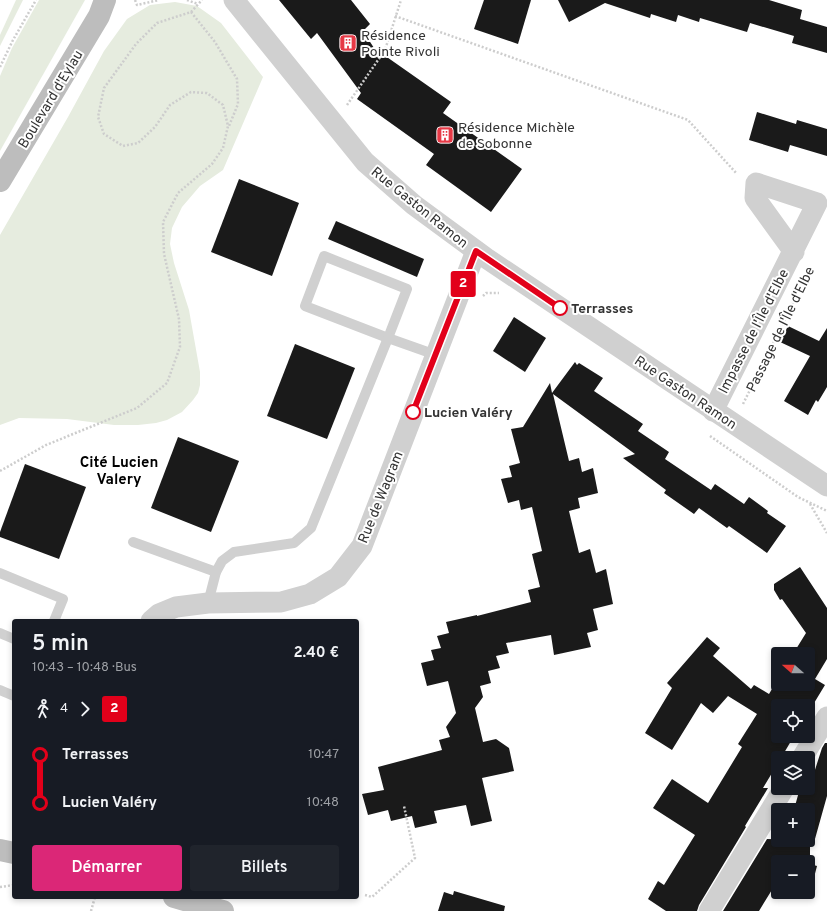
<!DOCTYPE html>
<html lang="fr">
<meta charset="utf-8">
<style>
:root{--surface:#171b24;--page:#20242c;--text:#f1f3f6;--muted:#9ea1a6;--accent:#db2777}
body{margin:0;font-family:Overpass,sans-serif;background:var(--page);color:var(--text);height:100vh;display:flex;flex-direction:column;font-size:15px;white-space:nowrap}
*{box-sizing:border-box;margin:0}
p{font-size:13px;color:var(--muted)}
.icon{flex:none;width:22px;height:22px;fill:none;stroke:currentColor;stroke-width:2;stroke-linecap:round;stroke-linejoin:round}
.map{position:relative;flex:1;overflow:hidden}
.panel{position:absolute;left:12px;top:619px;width:347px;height:280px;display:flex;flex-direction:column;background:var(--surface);border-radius:4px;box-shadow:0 2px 6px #0003}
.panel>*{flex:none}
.badge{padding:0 8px;border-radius:3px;font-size:14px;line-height:26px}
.needle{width:26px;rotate:291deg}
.controls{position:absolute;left:771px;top:647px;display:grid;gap:8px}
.controls a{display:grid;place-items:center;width:44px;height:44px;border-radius:4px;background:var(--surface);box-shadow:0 2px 6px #0003;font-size:20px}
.map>.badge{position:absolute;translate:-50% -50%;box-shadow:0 0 0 2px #fff}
.legs{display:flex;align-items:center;gap:6px;height:44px;padding:0 20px;font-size:13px}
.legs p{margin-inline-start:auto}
.headline{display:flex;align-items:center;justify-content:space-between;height:68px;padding:0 20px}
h1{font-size:22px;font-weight:600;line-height:30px}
.primary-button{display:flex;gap:8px;margin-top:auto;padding:8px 20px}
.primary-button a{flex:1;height:46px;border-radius:4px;background:var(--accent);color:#fff;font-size:16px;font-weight:600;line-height:46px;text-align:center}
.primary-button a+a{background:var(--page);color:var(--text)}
ul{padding:0 20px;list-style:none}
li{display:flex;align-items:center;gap:14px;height:48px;font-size:15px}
li i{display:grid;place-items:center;width:6px;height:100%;margin:0 5px;background:currentColor}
li i::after{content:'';width:10px;height:10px;margin:-5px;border:3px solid;border-radius:50%;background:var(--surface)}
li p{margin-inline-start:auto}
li:first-child i{background:linear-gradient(#0000 50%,currentColor 0)}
li:last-child i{background:linear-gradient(currentColor 50%,#0000 0)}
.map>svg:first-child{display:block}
.green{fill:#e6ecdf}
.building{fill:#1a1a1a}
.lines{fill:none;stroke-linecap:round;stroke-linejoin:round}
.path{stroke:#cdcdcd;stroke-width:2.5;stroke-dasharray:2 2;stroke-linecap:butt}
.service{stroke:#d0d0d0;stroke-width:10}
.minor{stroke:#d0d0d0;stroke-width:21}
.secondary{stroke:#bdbdbd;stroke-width:22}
.line-1-casing{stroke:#fff;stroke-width:9}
.line-1{stroke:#e2001a;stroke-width:6}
.stop-1-dot{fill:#fff;stroke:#e2001a;stroke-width:2}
.labels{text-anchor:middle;stroke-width:4;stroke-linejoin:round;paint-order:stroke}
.poi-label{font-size:14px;fill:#333;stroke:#fff;text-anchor:start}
.street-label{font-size:14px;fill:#333;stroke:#fff}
.stop-label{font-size:14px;font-weight:bold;fill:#333;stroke:#fff;text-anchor:start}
.neighbourhood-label{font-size:15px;font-weight:bold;fill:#000;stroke:#fff}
</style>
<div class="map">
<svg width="827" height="911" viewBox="0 0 827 911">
<rect width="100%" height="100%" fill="#fff"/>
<g class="green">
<path d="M16,0H23L0,46V35Z"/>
<path d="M39,0H85L0,151V76L12,48Z"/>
<path d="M175,2L197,6L221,23L263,77L223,170L200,186L182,207L172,228L170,244L174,263L189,310L200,372V385L198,393L193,400L182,412L167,420L156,423L138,425H114L67,419L19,418L0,425V235L68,117L104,51L127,19L150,5Z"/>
</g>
<g class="building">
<path d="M279,0H351L370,24L363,31L374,48L451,102L443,113L522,169L491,212L426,165L434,154L357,99L361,93L317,33L311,39Z"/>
<path d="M484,0H531L518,44L474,29Z"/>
<path d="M558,0H769L802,10L800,19L827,27V53L792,43L794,36L750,23L747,32L700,18L699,22L678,15L676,22L651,14L650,18L605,3L569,22Z"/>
<path d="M757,112L796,124L797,120L827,129V156L790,145L788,152L749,140Z"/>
<path d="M239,179L299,203L272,276L211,252Z"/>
<path d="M336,221L424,259L417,277L328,239Z"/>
<path d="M514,317L546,338L525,372L493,351Z"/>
<path d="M788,326L819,341L827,328V387L818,402L816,400L808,415L784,401L810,356L780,342Z"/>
<path d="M295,344L355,368L327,439L267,416Z"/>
<path d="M575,362L577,365L579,363L603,378L594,391L643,424L638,431L669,452L665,459L711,490L715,484L744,504L749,497L768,511L767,513L786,526L767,553L729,526L727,528L699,508L694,514L664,493L666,490L623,458L635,454L553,394L569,461L579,458L582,472L593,468L598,493L578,498L580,508L569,511L579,553L590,549L596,573L606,569L613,604L593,609L598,630L587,633L591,647L554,655L551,635L506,643L509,653L496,656L500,668L488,671L491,683L480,686L483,697L475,708L483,742L496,739L509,748L514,771L482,778L492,821L471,826L466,805L434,811L437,823L415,828L412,816L391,821L388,810L368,815L362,794L384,790L378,767L442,750L439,740L450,737L446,727L456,713L448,681L427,686L421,663L434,660L431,650L441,648L437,636L449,633L446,622L477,615V616L531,602L528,590L540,587L532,554L542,551L532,507L521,510L519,500L508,503L501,479L512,477L509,466L520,463L511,429L523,427L550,383L552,393Z"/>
<path d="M178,437L239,461L211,532L151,508Z"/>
<path d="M25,464L86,487L59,559L0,537V532Z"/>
<path d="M800,567L827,608V659L815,679L825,685L808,713V706H778V736H794L781,758H778V763L763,788H768L745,826L746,827L699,905L697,911H666L648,899L658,881L664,885L695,835L653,808L672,779L708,803L742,747L738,744L757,714L728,696L713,713L701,703L672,750L645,733L672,688L667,683L707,637L720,648L713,656L751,689L754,685L769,694L778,679V684H808V654H793L806,633L782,599L780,600L774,590V584Z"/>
<path d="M825,743H827V796L813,846H810V864L817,866L812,885L808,882V862H778V880L759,911H723L767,839L808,840V809L795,806L800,788H808V775L813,776L822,748Z"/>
<path d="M454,891L505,906L504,911H438L444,892L453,895Z"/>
</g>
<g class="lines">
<g class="path">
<path d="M135,0L137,5L159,0"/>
<path d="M187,0L198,4"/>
<path d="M191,12L215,42L237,79L238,104L229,126"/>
<path d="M395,16L688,120L737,174"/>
<path d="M0,67L13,40L36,0"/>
<path d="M347,105L385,50L401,0"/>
<path d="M483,296L486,293H499"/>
<path d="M743,404L793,303"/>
<path d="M710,436L798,497L827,511"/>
<path d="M0,471L46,445L137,408L167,383L180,347L179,319L164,254L163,222L178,193L212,164L223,148L228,126L223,105L207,93L191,92L170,105L155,127L138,143L123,146L104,134L98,117L104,88L136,44L157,23L191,12L202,0"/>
<path d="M810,504L827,533"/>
<path d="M0,887L14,885"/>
<path d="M365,895L372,897L415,858L404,806"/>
<path d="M91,911L95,897"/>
</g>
<g class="service">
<path d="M324,256L407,289L388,338L305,306Z"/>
<path d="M133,542L216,572"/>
<path d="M0,573L63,599L54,621"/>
<path d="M208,603L216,572L222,561L234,552L294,543L311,528L388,338L436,355"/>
<path d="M0,633L14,639"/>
<path d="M0,690L14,696"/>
</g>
<g class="minor">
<path d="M234,0L365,162L414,205L486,258L827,486"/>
<path d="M713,411L817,203L756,183L755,198L794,252"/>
<path d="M151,621L159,614L176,607L208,603L281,602L310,594L338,577L362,546L476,251"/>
<path d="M802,758L827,717"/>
<path d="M709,911L784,788"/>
</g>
<g class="secondary">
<path d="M0,181L99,16L105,0"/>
<path d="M0,850L14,853"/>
<path d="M174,897L223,911"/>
</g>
</g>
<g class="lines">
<defs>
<path id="line-1" d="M413,412L476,251L560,308"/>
</defs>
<use href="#line-1" class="line-1-casing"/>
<use href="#line-1" class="line-1"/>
</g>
<defs>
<symbol id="building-square" viewBox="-11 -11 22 22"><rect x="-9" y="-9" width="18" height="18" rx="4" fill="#e63946" stroke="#fff"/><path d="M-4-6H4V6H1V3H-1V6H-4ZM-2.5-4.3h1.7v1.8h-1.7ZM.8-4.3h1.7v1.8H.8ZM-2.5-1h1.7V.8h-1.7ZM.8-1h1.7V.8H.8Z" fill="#fff"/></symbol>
</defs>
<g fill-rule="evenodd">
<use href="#building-square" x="338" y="33" width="20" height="20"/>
<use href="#building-square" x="435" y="125" width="20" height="20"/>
</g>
<g class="stop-1-dot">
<circle cx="560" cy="308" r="7"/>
<circle cx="413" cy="412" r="7"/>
</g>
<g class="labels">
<g class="poi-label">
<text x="361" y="40">Résidence<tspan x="361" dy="16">Pointe Rivoli</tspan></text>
<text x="458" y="132">Résidence Michèle<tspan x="458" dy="16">de Sobonne</tspan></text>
</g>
<g class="street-label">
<text transform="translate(50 99) rotate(-59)" y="5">Boulevard d'Eylau</text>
<text transform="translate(420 207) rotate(39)" y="5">Rue Gaston Ramon</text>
<text transform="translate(780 329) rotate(-64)" y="5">Passage de l'Île d'Elbe</text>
<text transform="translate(753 331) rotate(-63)" y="5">Impasse de l'Île d'Elbe</text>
<text transform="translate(686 392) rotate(34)" y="5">Rue Gaston Ramon</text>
<text transform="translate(380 497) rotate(-68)" y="5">Rue de Wagram</text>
</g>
<g class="stop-label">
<text x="571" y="313">Terrasses</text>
<text x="424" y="417">Lucien Valéry</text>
</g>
<g class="neighbourhood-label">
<text x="119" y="467">Cité Lucien<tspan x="119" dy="17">Valery</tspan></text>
</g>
</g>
</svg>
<div class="controls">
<a><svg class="needle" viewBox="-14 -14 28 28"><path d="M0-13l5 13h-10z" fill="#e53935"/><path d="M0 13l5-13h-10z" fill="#9ea1a6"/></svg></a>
<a><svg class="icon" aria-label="locate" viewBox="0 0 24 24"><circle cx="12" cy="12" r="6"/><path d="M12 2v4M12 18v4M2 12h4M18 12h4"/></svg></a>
<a><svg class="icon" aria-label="layers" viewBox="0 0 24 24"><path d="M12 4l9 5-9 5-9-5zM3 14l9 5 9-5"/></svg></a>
<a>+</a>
<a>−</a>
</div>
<b class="badge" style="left:463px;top:284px;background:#e2001a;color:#fff">2</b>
<section class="panel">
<div class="headline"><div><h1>5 min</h1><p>10:43 – 10:48 · Bus</p></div><b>2.40 €</b></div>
<div class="legs"><svg class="icon" aria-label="walk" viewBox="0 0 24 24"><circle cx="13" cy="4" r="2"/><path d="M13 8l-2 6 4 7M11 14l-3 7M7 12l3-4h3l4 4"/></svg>4<svg class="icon" aria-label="forward" viewBox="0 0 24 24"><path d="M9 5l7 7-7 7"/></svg><b class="badge" style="background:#e2001a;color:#fff">2</b></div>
<ul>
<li><i style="color:#e2001a"></i><b>Terrasses</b><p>10:47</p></li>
<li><i style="color:#e2001a"></i><b>Lucien Valéry</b><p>10:48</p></li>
</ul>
<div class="primary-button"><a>Démarrer</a><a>Billets</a></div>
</section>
</div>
